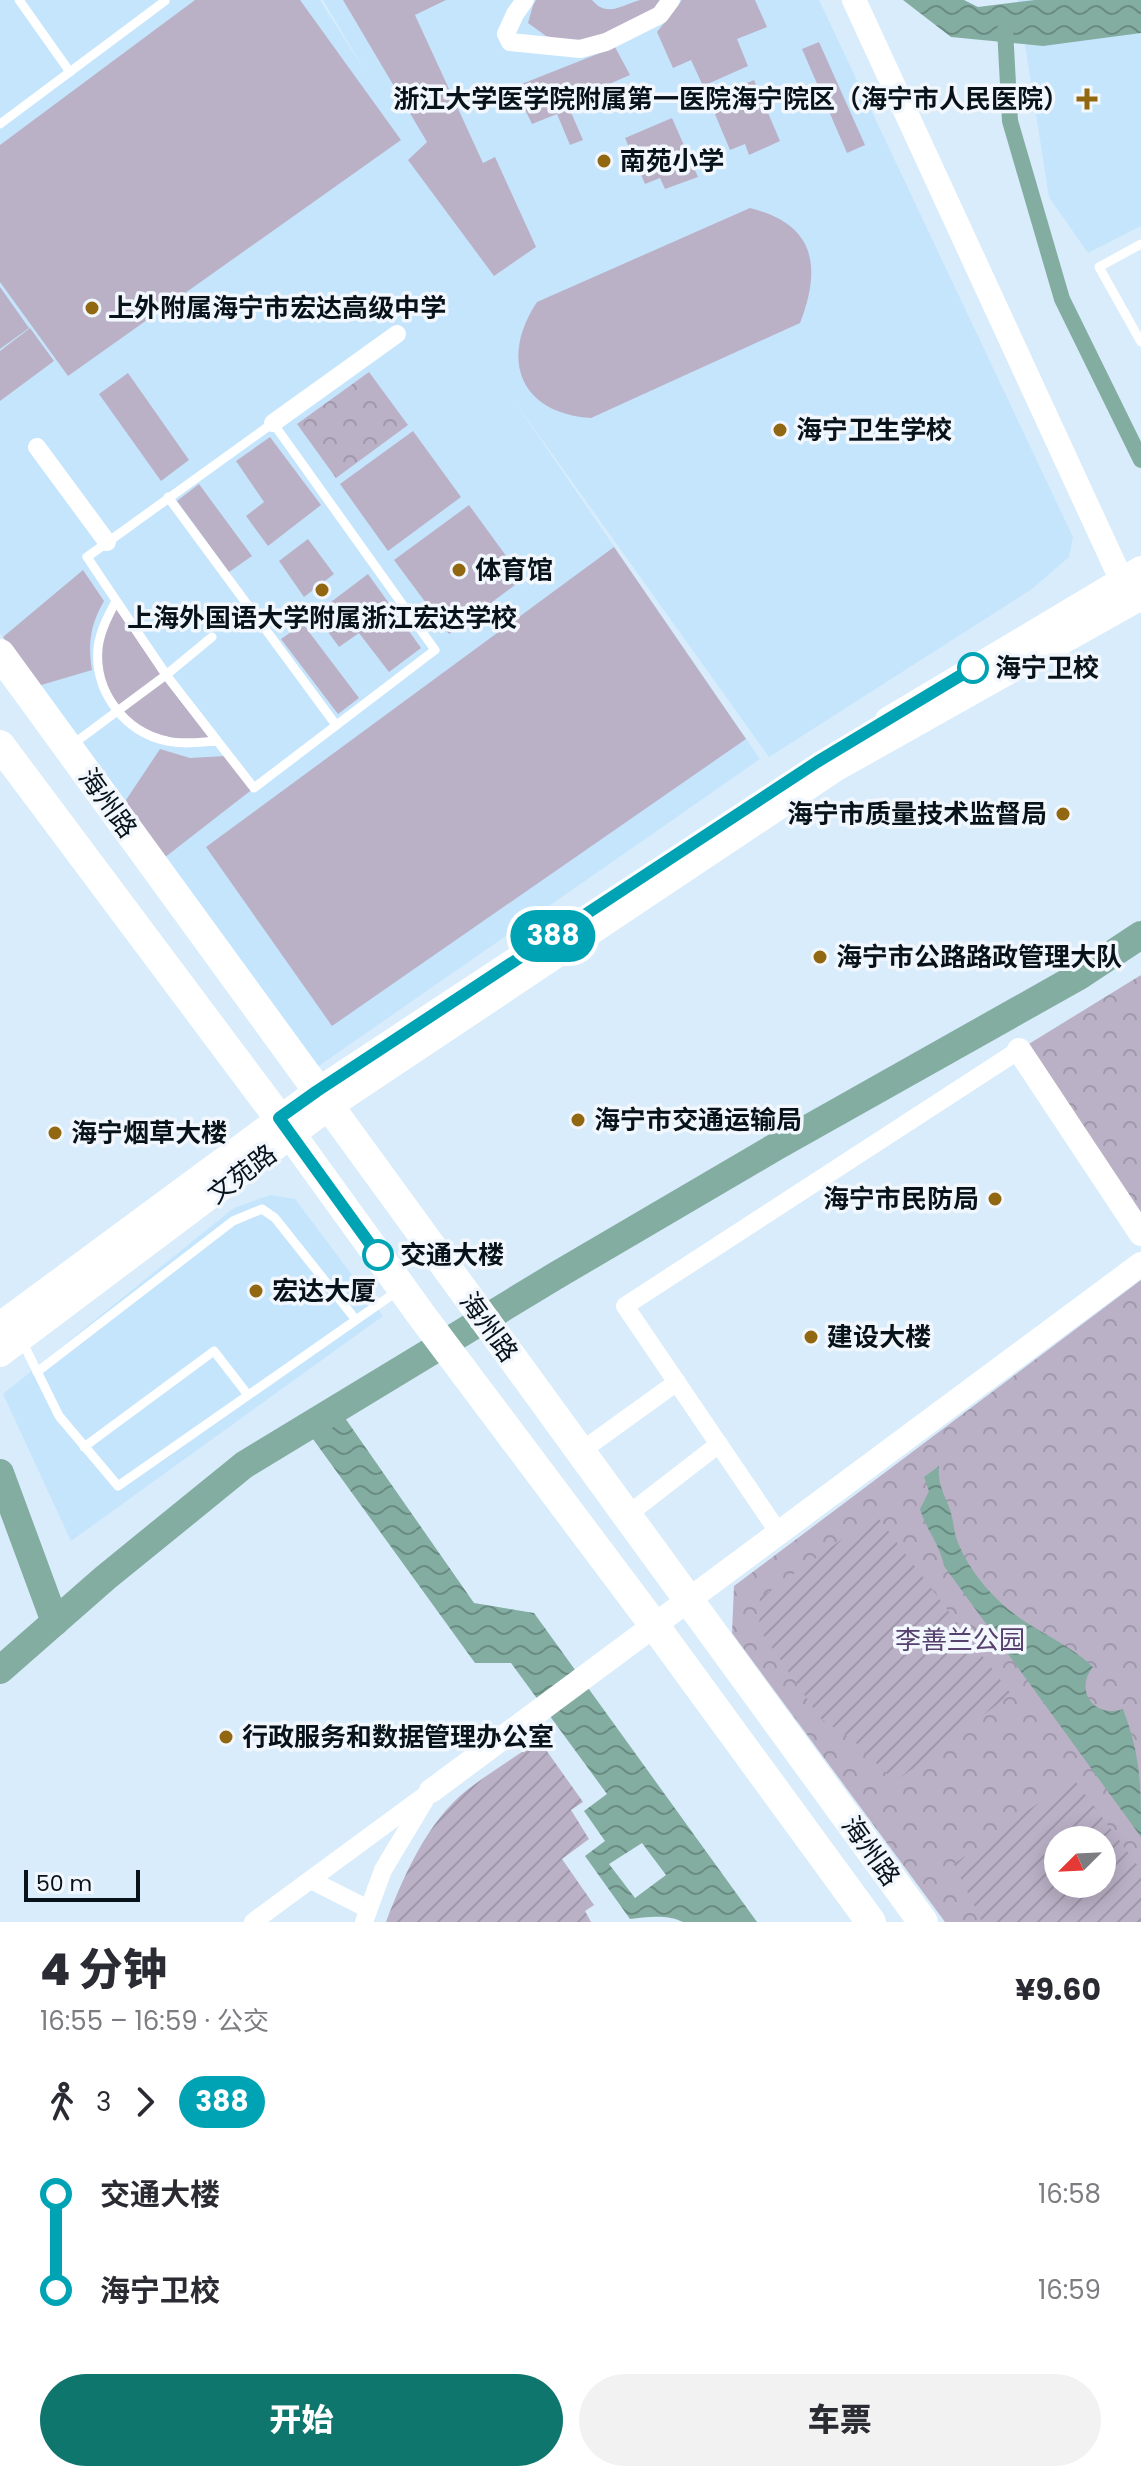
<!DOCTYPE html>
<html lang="zh">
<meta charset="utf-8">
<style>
:root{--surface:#fff;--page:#f2f2f3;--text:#2b2b33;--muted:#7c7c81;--accent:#0f766e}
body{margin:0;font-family:Poppins,"Noto Sans SC",sans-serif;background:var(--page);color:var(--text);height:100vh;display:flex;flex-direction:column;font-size:30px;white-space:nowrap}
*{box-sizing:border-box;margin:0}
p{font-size:26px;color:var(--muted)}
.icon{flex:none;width:44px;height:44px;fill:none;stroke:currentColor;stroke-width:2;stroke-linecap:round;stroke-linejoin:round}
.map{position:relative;height:1922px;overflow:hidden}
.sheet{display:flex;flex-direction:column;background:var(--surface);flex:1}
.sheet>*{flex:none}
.badge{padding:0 16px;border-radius:26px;font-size:28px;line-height:52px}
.needle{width:52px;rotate:246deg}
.fabs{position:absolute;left:1044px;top:1826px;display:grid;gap:16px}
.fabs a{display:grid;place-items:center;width:72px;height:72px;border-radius:50%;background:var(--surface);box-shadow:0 4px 20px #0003;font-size:40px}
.scale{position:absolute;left:24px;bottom:20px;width:116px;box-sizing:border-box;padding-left:8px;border:4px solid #07121a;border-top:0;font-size:22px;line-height:28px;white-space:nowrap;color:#07121a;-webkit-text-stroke:6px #f1f7fc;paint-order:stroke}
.map>.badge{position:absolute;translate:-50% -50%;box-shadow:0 0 0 4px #fff}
.legs{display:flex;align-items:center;gap:12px;height:88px;padding:0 40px;font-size:26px}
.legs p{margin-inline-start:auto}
.overview{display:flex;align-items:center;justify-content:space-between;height:136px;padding:0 40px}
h1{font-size:44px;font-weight:800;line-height:60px}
.action{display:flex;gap:16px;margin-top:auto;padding:16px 40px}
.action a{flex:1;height:92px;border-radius:48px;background:var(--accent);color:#fff;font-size:32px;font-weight:800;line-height:92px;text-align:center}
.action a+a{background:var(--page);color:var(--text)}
ul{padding:0 40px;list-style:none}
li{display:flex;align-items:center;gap:28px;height:96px;font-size:30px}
li i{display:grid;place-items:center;width:12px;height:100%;margin:0 10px;background:currentColor}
li i::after{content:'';width:20px;height:20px;margin:-10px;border:6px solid;border-radius:50%;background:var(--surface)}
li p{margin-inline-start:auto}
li:first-child i{background:linear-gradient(#0000 50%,currentColor 0)}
li:last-child i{background:linear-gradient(currentColor 50%,#0000 0)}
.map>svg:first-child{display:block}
.built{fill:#c5e5fd}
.grass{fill:#bbb1c7}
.forest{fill:url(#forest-crowns);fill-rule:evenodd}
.garden{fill:url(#garden-furrows);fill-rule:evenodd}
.water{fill:url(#water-waves);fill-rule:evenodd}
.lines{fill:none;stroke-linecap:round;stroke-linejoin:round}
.canal{stroke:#83ada1;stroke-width:16}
.river{stroke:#83ada1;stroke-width:28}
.service{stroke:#fff;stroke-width:9}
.minor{stroke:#fff;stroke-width:18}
.tertiary{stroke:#fff;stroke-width:24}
.secondary{stroke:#fff;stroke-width:26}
.primary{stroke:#fff;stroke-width:30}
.line-1-casing{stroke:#fff;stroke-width:18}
.line-1{stroke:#00a3b4;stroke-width:12}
.poi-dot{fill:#926711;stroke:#f1f7fc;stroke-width:3}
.stop-1-dot{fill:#fff;stroke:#00a3b4;stroke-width:4}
.labels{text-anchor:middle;stroke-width:7;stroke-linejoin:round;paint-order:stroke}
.poi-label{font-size:26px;font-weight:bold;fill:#07121a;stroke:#f1f7fc;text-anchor:start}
.stop-label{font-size:26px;font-weight:bold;fill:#07121a;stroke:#f1f7fc;text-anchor:start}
.street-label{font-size:26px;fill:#07121a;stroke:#f1f7fc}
.park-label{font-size:26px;fill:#56406e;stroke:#f1f7fc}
</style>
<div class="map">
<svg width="1141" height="1922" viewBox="0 0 1141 1922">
<defs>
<pattern id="forest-crowns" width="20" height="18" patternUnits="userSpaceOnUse" patternTransform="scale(2)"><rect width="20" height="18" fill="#bbb1c7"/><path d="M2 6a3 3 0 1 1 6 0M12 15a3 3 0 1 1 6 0" fill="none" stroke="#9f97aa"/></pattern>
<pattern id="garden-furrows" width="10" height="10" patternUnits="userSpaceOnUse" patternTransform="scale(2)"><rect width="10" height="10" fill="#bbb1c7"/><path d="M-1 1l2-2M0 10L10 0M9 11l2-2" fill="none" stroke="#9f97aa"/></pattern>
<pattern id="water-waves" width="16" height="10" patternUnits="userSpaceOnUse" patternTransform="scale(2)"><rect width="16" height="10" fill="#83ada1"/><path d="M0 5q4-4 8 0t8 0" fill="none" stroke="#698b82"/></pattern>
</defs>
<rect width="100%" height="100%" fill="#d8ecfb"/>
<g class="built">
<path d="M0,0H320L367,74L323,0H819L1073,537L1069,557L1032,589L769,757L510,395L760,759L316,1068L0,633Z"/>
<path d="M1018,0H1141V226L1088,253L1049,197Z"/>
<path d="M270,1195L295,1199L383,1316L71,1541L3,1394L234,1208Z"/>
</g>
<g class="grass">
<path d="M195,0H300L401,140L68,376L0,282V145Z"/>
<path d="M343,0H446L415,15L483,163L495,157L536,247L494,276L408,160L427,142Z"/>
<path d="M536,0H592C607,18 622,5 640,0C648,0 658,0 666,0L654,12L587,43L565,41L546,36L528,23L533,5Z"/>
<path d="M682,0H755L767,27L737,39L748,66L703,86L691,60L673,68L657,32Z"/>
<path d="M819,42L865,145L847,153L802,49Z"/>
<path d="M615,47L630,75L593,91L597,98L570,110L583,140L570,145L557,114L532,124L514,87Z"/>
<path d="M754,80L780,141L749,155L745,144L730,150L709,100Z"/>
<path d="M672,118L698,177L665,189L660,178L645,184L625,138Z"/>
<path d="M750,208C815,224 822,266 800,323L591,418C520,414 499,359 537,302Z"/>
<path d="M0,287L29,328L0,349Z"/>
<path d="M30,328L54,361L0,401V351Z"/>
<path d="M128,373L189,460L161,481L99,394Z"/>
<path d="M413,431L461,497L388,551L340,484Z"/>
<path d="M270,437L321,505L268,546L246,516L264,502L236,461Z"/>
<path d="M199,484L252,556L229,572L177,501Z"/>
<path d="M469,505L523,579L449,634L394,560Z"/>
<path d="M308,539L334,574L304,597L279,561Z"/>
<path d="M614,547L746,739L332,1026L206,847Z"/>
<path d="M83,570L104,601C90,626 88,642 92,670L38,686L3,637Z"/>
<path d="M368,574L421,648L389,672L359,633L339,647L315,614Z"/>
<path d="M116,601L217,741L197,743L141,732L104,689L98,646Z"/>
<path d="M303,624L359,698L338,714L281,639Z"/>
<path d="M160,749L190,758L225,756L254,788L164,858L124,803Z"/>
</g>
<g class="forest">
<path d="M369,372L408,425L336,478L297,424Z"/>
<path d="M1141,975V1234L1019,1050Z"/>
<path d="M1141,1280V1922H945L732,1633L734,1586ZM1058,1840H1102V1884H1058Z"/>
</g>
<g class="garden">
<path d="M876,1515L1011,1694L895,1782L853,1740L821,1719L759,1629L760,1598Z"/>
<path d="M539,1740L583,1802L571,1810L589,1839L562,1859L594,1905L585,1911L591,1922H386C404,1875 427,1822 467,1790C490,1772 516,1757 539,1740Z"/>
<path d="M1073,1778L1141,1870V1922H982L954,1864ZM1058,1840H1102V1884H1058Z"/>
</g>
<g class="water">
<path d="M903,0H964L978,7L1035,0H1141V33L1043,46L951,37Z"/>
<path d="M338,1408L474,1603L534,1613L757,1922H683C667,1914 647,1917 630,1919L585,1856L605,1841L584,1811L607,1794L511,1663H475L305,1428ZM642,1843L666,1875L635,1898L609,1864Z"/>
<path d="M939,1466C937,1486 946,1496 951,1513C954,1523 954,1534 958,1543C971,1574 994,1600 1021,1619C1046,1636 1071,1646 1093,1667C1074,1690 1094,1719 1123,1709C1141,1757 1141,1785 1141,1837L944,1566C940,1544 926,1530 920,1509L929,1491L924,1477Z"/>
</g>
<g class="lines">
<path class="canal" d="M1005,29L1010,121L1062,299L1141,460"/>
<g class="river">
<path d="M0,1473L55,1622"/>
<path d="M0,1670L105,1578L244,1465L557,1275L777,1146L1079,976L1141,935"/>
</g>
<g class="service">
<path d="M19,0L70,72"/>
<path d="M0,124L165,1L164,0"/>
<path d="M1141,244L1099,267L1141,342"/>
<path d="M168,497L336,725"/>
<path d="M116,601L170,680L217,741C200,742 183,745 167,741C124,732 94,691 98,648C100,631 108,616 116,601Z"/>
<path d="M73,744L166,675L254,788L435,650L273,423L87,557L166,675L212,637"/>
<path d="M22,1341L59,1416L118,1486L399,1290"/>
<path d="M37,1372L233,1221L262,1209L275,1218L356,1320"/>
<path d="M84,1447L214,1351L248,1395"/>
</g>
<g class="minor">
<path d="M525,0L515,14L506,34L510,42L580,49L606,42L660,15L671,0"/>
<path d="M273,423L397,334"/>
<path d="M37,447L107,542"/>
<path d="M580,1452L677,1382"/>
<path d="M626,1516L719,1444"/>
<path d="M779,1533L625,1306L1019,1050"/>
<path d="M311,1880L368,1909"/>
<path d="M253,1922L431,1791"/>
<path d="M364,1922L383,1870L425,1800"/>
</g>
<g class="tertiary">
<path d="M854,0L1121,579L1131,595"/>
<path d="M1019,1050L1141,1234"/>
<path d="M431,1791L1141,1264"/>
</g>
<g class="secondary">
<path d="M888,720L1141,569"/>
<path d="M0,1325L317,1091L569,925"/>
<path d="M0,1354L329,1107L835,769L1141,597"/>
</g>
<g class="primary">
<path d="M0,654L923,1922"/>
<path d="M0,745L279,1118L422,1316L654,1625L871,1922"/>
</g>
</g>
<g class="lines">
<defs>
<path id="line-1" d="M378,1255L279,1118L317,1091L817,762L973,668"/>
</defs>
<use href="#line-1" class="line-1-casing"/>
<use href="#line-1" class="line-1"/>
</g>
<g class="poi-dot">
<path d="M1083 87h8v8h8v8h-8v8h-8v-8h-8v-8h8z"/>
<circle cx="604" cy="161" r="8"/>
<circle cx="92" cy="308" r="8"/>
<circle cx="780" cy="430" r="8"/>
<circle cx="459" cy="570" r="8"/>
<circle cx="322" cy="590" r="8"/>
<circle cx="1063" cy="814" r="8"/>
<circle cx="820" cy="957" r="8"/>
<circle cx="578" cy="1120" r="8"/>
<circle cx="55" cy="1133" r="8"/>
<circle cx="995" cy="1199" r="8"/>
<circle cx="256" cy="1291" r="8"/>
<circle cx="811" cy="1337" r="8"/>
<circle cx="226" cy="1737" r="8"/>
</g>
<g class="stop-1-dot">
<circle cx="973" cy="668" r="14"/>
<circle cx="378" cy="1255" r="14"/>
</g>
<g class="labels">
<g class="poi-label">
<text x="1069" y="108" text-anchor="end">浙江大学医学院附属第一医院海宁院区（海宁市人民医院）</text>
<text x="620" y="170">南苑小学</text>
<text x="108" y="317">上外附属海宁市宏达高级中学</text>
<text x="796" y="439">海宁卫生学校</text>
<text x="475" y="579">体育馆</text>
<text x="322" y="627" text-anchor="middle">上海外国语大学附属浙江宏达学校</text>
<text x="1047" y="823" text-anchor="end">海宁市质量技术监督局</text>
<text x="836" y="966">海宁市公路路政管理大队</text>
<text x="594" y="1129">海宁市交通运输局</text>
<text x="71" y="1142">海宁烟草大楼</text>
<text x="979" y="1208" text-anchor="end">海宁市民防局</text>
<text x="272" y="1300">宏达大厦</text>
<text x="827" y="1346">建设大楼</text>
<text x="242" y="1746">行政服务和数据管理办公室</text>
</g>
<g class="stop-label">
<text x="995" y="677">海宁卫校</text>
<text x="400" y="1264">交通大楼</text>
</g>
<g class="street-label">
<text transform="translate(108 803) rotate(54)" y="9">海州路</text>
<text transform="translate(242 1174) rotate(-37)" y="9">文苑路</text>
<text transform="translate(489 1327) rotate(54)" y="9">海州路</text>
<text transform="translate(871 1851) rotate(54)" y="9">海州路</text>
</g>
<g class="park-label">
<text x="960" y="1649">李善兰公园</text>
</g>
</g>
</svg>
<div class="fabs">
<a><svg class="needle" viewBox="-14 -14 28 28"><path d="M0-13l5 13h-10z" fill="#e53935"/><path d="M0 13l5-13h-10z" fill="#7c7c81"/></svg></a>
</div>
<div class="scale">50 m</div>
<b class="badge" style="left:553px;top:936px;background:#00a3b4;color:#fff">388</b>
</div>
<section class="sheet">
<div class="overview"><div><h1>4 分钟</h1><p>16:55 – 16:59 · 公交</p></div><b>¥9.60</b></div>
<div class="legs"><svg class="icon" aria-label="walk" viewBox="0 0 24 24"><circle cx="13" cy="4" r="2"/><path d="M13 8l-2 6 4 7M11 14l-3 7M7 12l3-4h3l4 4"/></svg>3<svg class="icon" aria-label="forward" viewBox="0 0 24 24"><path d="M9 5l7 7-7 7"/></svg><b class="badge" style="background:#00a3b4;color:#fff">388</b></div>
<ul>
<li><i style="color:#00a3b4"></i><b>交通大楼</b><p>16:58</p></li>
<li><i style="color:#00a3b4"></i><b>海宁卫校</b><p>16:59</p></li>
</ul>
<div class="action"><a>开始</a><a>车票</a></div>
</section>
